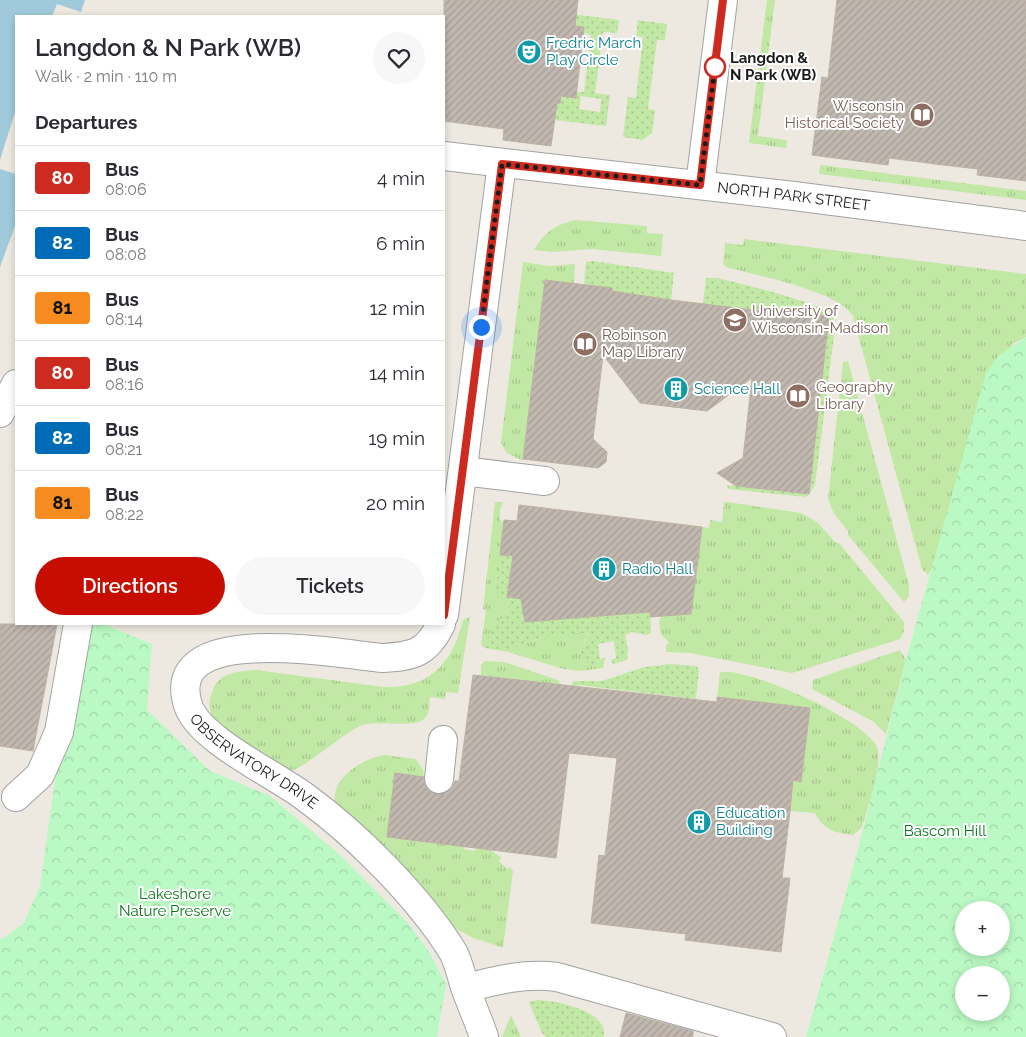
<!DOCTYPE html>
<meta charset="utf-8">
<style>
:root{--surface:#fff;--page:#f7f7f7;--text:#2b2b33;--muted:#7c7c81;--line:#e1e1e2;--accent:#c60d00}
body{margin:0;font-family:Raleway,sans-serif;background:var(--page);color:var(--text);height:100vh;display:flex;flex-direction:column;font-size:19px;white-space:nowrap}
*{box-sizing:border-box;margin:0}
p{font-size:16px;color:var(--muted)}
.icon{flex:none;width:28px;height:28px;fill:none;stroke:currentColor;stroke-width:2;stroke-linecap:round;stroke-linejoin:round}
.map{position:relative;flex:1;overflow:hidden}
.panel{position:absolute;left:15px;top:15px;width:430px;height:610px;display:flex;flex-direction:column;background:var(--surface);border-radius:0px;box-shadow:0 2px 8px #0003}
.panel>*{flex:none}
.badge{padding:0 10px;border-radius:4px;font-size:18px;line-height:32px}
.fabs{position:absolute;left:955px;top:901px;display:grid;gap:10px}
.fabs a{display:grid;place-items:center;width:55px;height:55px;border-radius:50%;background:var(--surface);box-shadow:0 2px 8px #0003;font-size:25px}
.you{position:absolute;width:25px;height:25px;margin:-12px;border:4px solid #fff;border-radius:50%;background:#1a73e8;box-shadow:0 0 0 8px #1a73e833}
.map>.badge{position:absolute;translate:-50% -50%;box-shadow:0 0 0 2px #fff}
h2{padding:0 20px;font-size:19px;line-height:45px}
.round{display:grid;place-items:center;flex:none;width:52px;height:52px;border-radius:26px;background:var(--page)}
.summary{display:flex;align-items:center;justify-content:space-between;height:85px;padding:0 20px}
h1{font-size:24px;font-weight:600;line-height:38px}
.action{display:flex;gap:10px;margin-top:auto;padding:10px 20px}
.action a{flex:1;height:58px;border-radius:30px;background:var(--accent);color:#fff;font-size:20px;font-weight:600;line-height:58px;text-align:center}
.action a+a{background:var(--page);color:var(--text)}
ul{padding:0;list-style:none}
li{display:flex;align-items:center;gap:15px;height:65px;padding:0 20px;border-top:1px solid var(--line)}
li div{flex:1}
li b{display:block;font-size:19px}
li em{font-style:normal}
li .badge{min-width:55px;font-weight:700;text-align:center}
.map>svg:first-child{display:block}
.grass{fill:url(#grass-tufts)}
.park{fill:url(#park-crowns);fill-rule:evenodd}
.garden{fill:url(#garden-dots);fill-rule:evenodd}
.water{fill:#a0cadb}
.building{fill:url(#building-hatch);stroke:#beb1a3}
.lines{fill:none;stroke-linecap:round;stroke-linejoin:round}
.minor-casing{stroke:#a2a2a2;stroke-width:30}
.minor{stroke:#fff;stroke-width:28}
.line-casing{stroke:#fff;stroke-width:11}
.line{stroke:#cd2b1f;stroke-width:8}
.walk{stroke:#1b1b1b;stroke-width:5;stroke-dasharray:0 9}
.stop-dot{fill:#fff;stroke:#cd2b1f;stroke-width:2.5}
.labels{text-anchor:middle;stroke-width:4;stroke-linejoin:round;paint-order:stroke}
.culture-label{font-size:15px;fill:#0d838f;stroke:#fff;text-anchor:start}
.stop-label{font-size:15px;font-weight:bold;fill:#1b1b1b;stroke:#fff;text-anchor:start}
.education-label{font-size:15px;fill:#785e54;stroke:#fff;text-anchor:start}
.street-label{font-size:15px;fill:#1b1b1b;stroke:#fff}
.park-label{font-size:15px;fill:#0b771b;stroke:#fff}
</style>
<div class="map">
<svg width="1026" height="1037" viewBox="0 0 1026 1037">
<defs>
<pattern id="grass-tufts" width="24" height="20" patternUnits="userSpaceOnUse" patternTransform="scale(1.25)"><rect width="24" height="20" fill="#c2e8a5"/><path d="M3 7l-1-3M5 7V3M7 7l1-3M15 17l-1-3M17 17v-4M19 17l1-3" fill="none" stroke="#a6c68d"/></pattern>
<pattern id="park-crowns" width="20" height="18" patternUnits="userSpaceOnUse" patternTransform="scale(1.25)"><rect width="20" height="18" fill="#bbf9c4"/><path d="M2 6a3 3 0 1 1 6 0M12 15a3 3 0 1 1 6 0" fill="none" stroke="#a0d5a8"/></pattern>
<pattern id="garden-dots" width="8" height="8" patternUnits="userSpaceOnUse" patternTransform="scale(1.25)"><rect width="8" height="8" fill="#c2e8a5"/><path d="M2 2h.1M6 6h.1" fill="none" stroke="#a6c68d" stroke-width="1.8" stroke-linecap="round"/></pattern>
<pattern id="building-hatch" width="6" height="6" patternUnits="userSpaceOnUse" patternTransform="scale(1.25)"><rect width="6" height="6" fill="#c1b8b0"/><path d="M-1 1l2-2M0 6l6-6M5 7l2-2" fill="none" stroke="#a59e97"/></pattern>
</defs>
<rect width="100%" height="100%" fill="#ede9e0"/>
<g class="grass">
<path d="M767,0H775L758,136L787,140L786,148L749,143Z"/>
<path d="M820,165L1026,191V200L819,174Z"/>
<path d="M576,220L647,226V233L663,234L661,256L592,249L552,252L534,250C544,232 557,224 576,220Z"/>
<path d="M744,239L1026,274V337L1012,344L933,567L928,575L922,569L853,316C839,291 755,275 726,267L723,264L725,243L743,245Z"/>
<path d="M523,262L549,266L575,264L574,284L545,280L523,461L507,453L501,443Z"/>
<path d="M848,361L909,585V596L904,602L848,535V531L834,514L828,499L843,362Z"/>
<path d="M495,502H503L500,510V520L504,523L500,571L494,584L497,597L505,600L508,604L506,615L496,624L485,648L481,645L486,610H483Z"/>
<path d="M727,502L801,513L817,522L835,542L839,543L904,622V631L900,639L792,673L690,653L666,652V646L669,642L661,635L659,621L662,616L691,614L702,527L709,528L710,520L722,522L724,503Z"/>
<path d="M470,617L458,693L446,692L445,699L430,697C429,704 430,714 424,719C414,729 376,719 360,726C344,733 303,769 292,770C289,770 287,769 285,768C265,756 214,732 210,709C208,702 211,695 213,690C219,672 240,671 256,670L384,687C430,688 453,663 463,620Z"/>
<path d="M557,633H587L589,637L583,643L597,663L600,659L605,658L603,668L581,671L564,669L508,652L516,646Z"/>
<path d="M900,650L906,660L886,734L874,722L812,689L813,680Z"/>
<path d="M485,661L504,662L555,679L559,681L561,686L481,676V665Z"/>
<path d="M720,672C752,668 860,718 876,745C885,761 867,809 862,827L853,835C833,832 825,831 815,813L790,811L793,780L801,781L810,708L717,697Z"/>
<path d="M384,755L416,759L423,770L424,777L395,774L387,837L392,836L424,787L445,795L464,844V849L475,851L476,848L490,850L501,857L499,861L507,869L510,867L513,871L503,948L471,937L448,924L336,808C327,780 361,759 384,755Z"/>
<path d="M511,1015L521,1037H502Z"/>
</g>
<g class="park">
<path d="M1026,337V1037H806L857,853L906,660L986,373L999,355ZM964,910H1001V948H964ZM964,975H1001V1012H964Z"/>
<path d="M90,624H103L152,644L147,710L210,771L270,796L340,855L408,923L429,952L446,984L437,1037H0V940L23,924L40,887L54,787L73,688Z"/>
</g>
<g class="garden">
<path d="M572,14L619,20L617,33L603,32L595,93L610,95L606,126L554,120L557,103H560L561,96L576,98L577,92H584L591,35L583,33L584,27L571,25ZM581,96L601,99L600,112L579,109Z"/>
<path d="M638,20L667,24L665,40H657L648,109L655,110L652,133L642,140L623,137L628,97L636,98L643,37L636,36Z"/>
<path d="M593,261L674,273L671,300L653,297L610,311L612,289L584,285L586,262Z"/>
<path d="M706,278H718C740,284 817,301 830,314C835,318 835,323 835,328L815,485L809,495L805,497L729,489L726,485L809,494L829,316L762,307L759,331L719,325L722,306L703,304Z"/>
<path d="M501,555L513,557L507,597L521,599L525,622L650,612L651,633L646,635L632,632L625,635L628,650L627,660L613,664L611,660L616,658L614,641L598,644L600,659L594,665L583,659C580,648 582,645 589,637L587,633C560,632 531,637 508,652L485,648C488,642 488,635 491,629C498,618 509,618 508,603L497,597L494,591V584L500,571Z"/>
<path d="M670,664L697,666L699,670L696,699L578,685L575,708L570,688L574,681H602L644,667Z"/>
<path d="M538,1000C559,1001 608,1011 604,1037H546L542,1033L529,1002Z"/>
</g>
<g class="water">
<path d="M0,0H85L81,12L57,4L52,16H16V109L0,160Z"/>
<path d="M0,169L16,174V223L0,267Z"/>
</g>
<g class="building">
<path d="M444,0H578L575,26L584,27L576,98L561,96L560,103H557L551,146L503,140L504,129L444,121Z"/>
<path d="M837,0H1026V181L977,175L978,169L935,164L889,158L888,165L812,155L822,77L828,78Z"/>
<path d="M545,280L612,288V291L671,300L762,311V307L829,316L809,494L736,486L717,473L743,458L752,378L707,411L640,403L603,355L593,439L607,452L606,462L598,468L523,459Z"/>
<path d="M519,505L702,527L691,614L650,617V612L525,622L521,599L507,597L513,556L500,555L504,520L517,521Z"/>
<path d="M0,624H57L33,751L0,746Z"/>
<path d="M473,675L717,702V697L810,708L801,782L793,780L790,811L782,878H790L781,952L685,940L686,934L591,923L599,855L605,856L617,758L569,753L556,858L387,837L395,773L424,777L425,786L430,792L437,794L446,793L452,788L455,781H459Z"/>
<path d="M626,1013L693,1031V1037H620Z"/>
</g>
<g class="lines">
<defs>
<g id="minor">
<path id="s1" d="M444,156L794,196L1026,226"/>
<path d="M700,185L723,0"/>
<path d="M0,413L16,384"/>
<path d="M463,471L545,481"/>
<path d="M444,615L502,163"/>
<path id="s2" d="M441,624C427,653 414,656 383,658C343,655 161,619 188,705C199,740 275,774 305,797C356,834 420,898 453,952C458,961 461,974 464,984C470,1002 478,1019 484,1037"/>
<path d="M439,779L443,740"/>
<path d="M16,797L40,775L59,732L78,624"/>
<path d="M466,988C497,980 524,973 557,977L772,1037"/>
</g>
</defs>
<use href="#minor" class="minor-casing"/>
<use href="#minor" class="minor"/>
</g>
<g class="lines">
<defs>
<path id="line" d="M444,615L502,164L700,185L723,0"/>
</defs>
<use href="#line" class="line-casing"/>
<use href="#line" class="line"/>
<path class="walk" d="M481,327L502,164L700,185L715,67"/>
</g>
<defs>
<symbol id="theatre-disc" viewBox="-11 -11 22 22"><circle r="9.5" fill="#0f9aa8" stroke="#fff"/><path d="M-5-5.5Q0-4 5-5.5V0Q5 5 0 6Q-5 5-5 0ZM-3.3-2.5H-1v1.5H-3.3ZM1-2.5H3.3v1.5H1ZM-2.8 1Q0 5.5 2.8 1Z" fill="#fff"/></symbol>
<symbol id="library-disc" viewBox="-11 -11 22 22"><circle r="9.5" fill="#8d6e63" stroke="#fff"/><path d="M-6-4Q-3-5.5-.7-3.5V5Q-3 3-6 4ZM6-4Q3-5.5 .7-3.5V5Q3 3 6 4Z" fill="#fff"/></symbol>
<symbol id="university-disc" viewBox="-11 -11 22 22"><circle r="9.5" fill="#8d6e63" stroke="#fff"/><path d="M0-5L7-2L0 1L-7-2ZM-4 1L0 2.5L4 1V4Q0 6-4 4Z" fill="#fff"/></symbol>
<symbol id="building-disc" viewBox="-11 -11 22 22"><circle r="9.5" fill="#0f9aa8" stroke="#fff"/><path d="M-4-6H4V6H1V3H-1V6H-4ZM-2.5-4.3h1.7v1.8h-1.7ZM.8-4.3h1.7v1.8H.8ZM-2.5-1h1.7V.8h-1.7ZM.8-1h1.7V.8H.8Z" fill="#fff"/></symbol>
</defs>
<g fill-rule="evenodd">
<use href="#theatre-disc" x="515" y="38" width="28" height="28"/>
<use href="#library-disc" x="908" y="101" width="28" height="28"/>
<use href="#university-disc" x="721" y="306" width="28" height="28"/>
<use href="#library-disc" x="571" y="330" width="28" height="28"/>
<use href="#building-disc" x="662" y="375" width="28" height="28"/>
<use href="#library-disc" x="784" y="382" width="28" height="28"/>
<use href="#building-disc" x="590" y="555" width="28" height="28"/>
<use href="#building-disc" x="685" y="808" width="28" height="28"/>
</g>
<circle class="stop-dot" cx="715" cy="67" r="10"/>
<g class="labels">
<g class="culture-label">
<text x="546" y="48">Fredric March<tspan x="546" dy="17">Play Circle</tspan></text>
<text x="694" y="394">Science Hall</text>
<text x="622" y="574">Radio Hall</text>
<text x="716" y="818">Education<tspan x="716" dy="17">Building</tspan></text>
</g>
<g class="stop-label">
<text x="730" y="63">Langdon &amp;<tspan x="730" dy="17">N Park (WB)</tspan></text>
</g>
<g class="education-label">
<text x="904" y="111" text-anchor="end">Wisconsin<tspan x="904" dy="17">Historical Society</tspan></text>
<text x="752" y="316">University of<tspan x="752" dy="17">Wisconsin-Madison</tspan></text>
<text x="602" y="340">Robinson<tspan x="602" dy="17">Map Library</tspan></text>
<text x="816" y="392">Geography<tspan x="816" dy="17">Library</tspan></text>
</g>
<g class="street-label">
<text dy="5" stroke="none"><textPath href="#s1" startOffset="352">NORTH PARK STREET</textPath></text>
<text dy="5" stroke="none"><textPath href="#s2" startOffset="395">OBSERVATORY DRIVE</textPath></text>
</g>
<g class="park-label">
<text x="945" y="836">Bascom Hill</text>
<text x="175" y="899">Lakeshore<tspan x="175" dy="17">Nature Preserve</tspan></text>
</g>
</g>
</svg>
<div class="fabs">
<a>+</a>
<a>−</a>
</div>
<div class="you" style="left:481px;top:327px"></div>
<section class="panel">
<div class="summary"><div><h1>Langdon &amp; N Park (WB)</h1><p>Walk · 2 min · 110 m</p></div><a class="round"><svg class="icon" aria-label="heart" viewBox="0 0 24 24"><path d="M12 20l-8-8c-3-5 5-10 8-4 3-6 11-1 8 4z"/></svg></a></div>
<h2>Departures</h2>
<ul>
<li><span class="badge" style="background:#cd2b1f;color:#fff">80</span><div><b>Bus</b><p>08:06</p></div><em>4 min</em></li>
<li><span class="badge" style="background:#006cb7;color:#fff">82</span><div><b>Bus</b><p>08:08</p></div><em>6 min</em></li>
<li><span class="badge" style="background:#f68b1f;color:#111">81</span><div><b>Bus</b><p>08:14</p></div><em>12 min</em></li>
<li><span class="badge" style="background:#cd2b1f;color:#fff">80</span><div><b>Bus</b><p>08:16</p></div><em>14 min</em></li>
<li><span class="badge" style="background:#006cb7;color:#fff">82</span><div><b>Bus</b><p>08:21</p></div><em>19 min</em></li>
<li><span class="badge" style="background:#f68b1f;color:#111">81</span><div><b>Bus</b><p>08:22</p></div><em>20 min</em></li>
</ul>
<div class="action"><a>Directions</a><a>Tickets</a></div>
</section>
</div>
